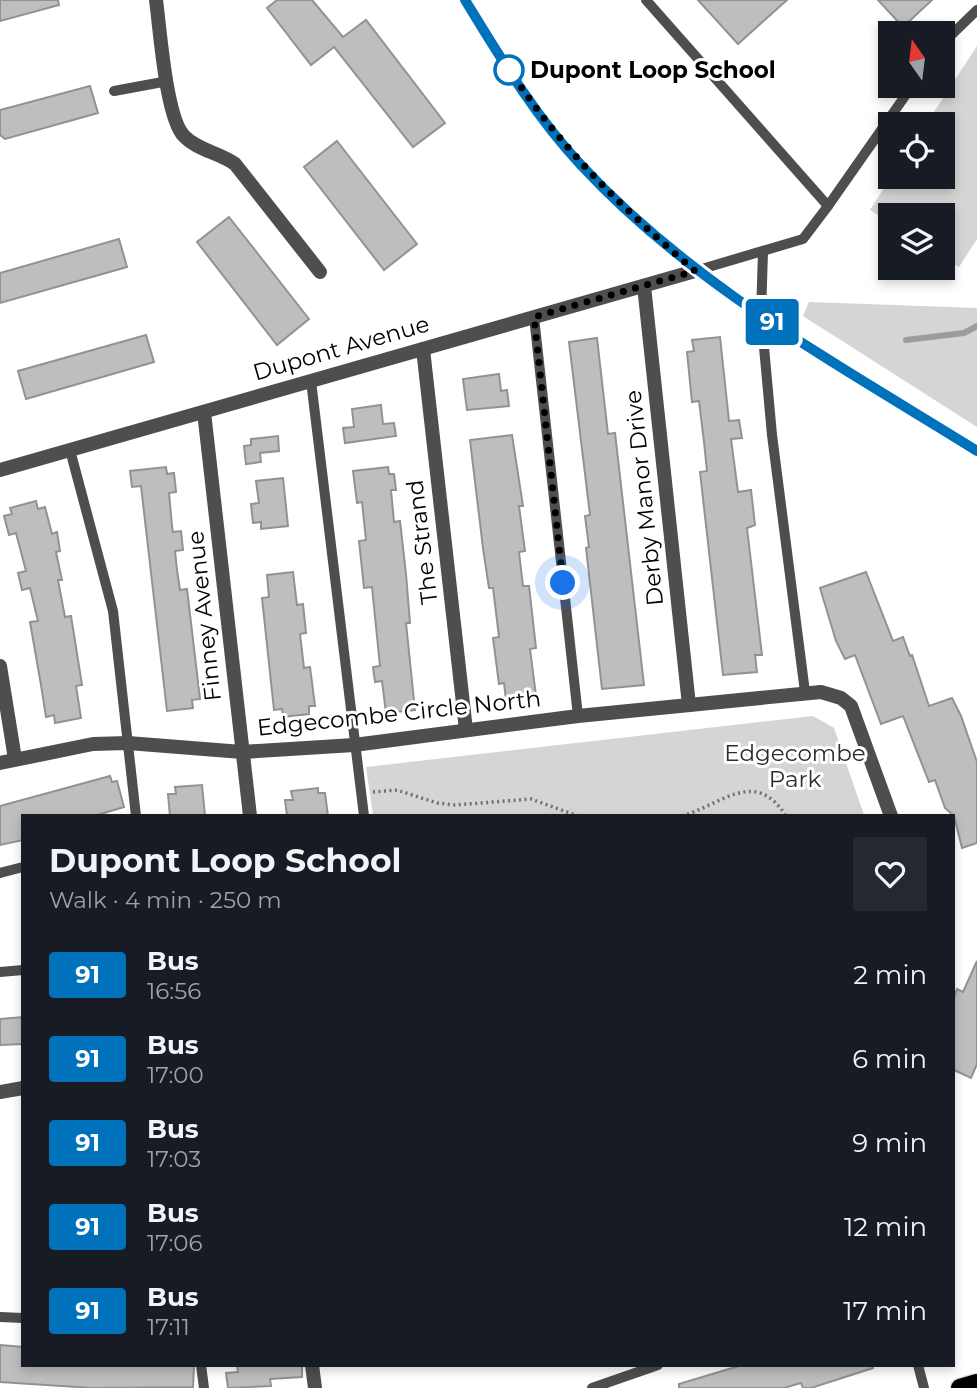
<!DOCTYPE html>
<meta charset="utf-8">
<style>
:root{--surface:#171b24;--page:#242831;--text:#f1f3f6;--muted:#9ea1a6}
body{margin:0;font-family:Montserrat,sans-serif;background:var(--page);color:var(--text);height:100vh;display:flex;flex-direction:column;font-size:26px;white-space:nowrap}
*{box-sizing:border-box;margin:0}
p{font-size:23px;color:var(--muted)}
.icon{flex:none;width:38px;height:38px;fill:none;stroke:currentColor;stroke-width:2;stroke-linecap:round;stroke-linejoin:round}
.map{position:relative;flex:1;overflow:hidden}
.details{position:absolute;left:21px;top:814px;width:934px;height:553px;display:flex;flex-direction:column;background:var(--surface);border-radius:0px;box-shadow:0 4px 10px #0003}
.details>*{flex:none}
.badge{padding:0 14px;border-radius:5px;font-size:24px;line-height:46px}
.needle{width:46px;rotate:346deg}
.buttons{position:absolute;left:878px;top:21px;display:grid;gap:14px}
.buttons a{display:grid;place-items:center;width:77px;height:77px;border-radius:0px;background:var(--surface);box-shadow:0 4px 10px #0003;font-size:35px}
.you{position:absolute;width:35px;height:35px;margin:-18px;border:5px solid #fff;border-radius:50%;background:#1a73e8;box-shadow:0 0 0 10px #1a73e833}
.map>.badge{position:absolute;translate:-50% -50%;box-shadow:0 0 0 4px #fff}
.round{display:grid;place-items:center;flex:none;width:74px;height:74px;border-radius:0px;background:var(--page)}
.overview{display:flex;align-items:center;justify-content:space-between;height:119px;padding:0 28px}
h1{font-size:33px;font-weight:700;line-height:52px}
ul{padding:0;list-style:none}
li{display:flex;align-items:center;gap:21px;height:84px;padding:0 28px}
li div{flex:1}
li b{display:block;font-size:26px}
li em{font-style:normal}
li .badge{min-width:77px;font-weight:700;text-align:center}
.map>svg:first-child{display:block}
.green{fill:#d5d5d5}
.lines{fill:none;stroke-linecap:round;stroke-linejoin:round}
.stream{stroke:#9c9c9c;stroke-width:6}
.building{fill:#bebebe;stroke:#929292;stroke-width:2}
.primary-casing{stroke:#dbdbdb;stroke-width:21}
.path{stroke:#707070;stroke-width:3.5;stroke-dasharray:2 3.5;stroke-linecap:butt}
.service{stroke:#4e4e4e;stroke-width:10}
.minor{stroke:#4e4e4e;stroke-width:14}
.secondary{stroke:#1b1b1b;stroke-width:14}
.primary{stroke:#000;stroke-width:18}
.line-casing{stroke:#fff;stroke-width:16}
.line{stroke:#0072bc;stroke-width:10}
.walk{stroke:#000;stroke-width:7;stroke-dasharray:0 12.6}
.stop-dot{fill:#fff;stroke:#0072bc;stroke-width:3.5}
.labels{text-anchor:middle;stroke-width:6;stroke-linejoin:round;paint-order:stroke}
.stop-label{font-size:23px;font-weight:bold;fill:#000;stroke:#fff;text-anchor:start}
.street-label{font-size:23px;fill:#000;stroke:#fff}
.park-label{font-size:23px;fill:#2c2c2c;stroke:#fff}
</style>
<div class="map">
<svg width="977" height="1388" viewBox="0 0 977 1388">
<rect width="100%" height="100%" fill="#fff"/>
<g class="green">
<path d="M977,46V239L959,267L943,258V215H891V223L870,210L891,177H943V124H926Z"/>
<path d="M809,302L977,308V427L803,316Z"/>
<path d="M813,716L834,728L864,815H373L366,767Z"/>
</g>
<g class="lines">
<path class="stream" d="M906,340L964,333L977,326"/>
</g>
<g class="building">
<path d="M0,0H58L59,5L0,21Z"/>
<path d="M277,0H312L343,37L366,20L445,123L413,147L334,47L311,65L267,8Z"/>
<path d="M698,0H787L738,44Z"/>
<path d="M878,0H932L903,27Z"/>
<path d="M90,86L98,113L5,139L0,135V110Z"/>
<path d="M337,141L417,244L384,270L304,167Z"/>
<path d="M229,217L309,319L277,345L197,242Z"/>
<path d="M119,239L127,267L0,303V273Z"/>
<path d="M146,335L154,362L26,399L18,371Z"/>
<path d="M720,337L729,421L739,420L742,438L731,439L738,492L751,490L755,525L747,528L762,655H755L757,672L723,675L700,472L707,471L704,442L699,401L692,402L687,352L694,351L692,340Z"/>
<path d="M597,338L608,434L615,433L644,685L602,689L586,548L589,547L585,516L590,515L569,342Z"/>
<path d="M499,374L501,391L507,390L509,406L467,410L463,379Z"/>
<path d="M381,405L383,424L394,423L396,436L345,443L343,428L354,427L352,409Z"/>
<path d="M512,435L523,506H519L525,551L519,552L523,586H529L536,648L530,649L536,696L506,700L504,683L499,684L493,638L499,637L493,588H489L483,548L470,440Z"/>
<path d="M278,436L279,451L260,453L261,462L246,464L244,446L251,445V439Z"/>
<path d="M166,467L167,474L174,473L176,492L169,493L172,526L173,532L181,531L183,550L175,551L177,570L180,590L187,589L200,699L192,700L193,708L167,711L141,486L132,487L130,471Z"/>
<path d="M388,467L389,474H394L396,490H391L394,522L400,521L406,574L410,623H406L415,710L386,713L382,681L375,682L373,667L380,666L372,587L364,588L359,541L366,540L362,502L357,503L353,471Z"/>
<path d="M283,478L288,526L261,529V522L253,523L251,504L259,503L256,481Z"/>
<path d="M36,501L38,509L45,507L52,534L57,532L60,551L56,552L62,580H58L65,617L71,616L82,685L76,686L81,718L55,723L54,715L46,717L41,685L30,622L38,621L30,588L22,590L18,573L26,571L16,533L9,535L4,516L12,514L10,508Z"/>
<path d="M293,572L297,605L303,604L306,633L300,634L304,668L310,667L315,706H309V714L283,717L282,709L274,710L262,598L269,597L267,575Z"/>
<path d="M866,572L893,641L903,637L910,656L912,655L929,706L952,698L961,716L977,762V843L962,848L954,816L945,808L935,780L929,782L903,716L881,724L855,655L845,659L836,641L820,588Z"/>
<path d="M110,776L112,782L117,781L124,807L94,816H23V840L0,845V806Z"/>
<path d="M202,785L205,816H170L168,794H176L175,787Z"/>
<path d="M318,788V793H325L328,816H287L285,800H293L291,791Z"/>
<path d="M977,961V1064L971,1078L954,1070V998L957,989L963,992Z"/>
<path d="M23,1017V1044L0,1045V1019Z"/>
<path d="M0,1345L23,1347V1365H194L193,1387L92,1388L0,1382Z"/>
<path d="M237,1365H302V1377L270,1379L271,1386L228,1388L226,1373L238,1372Z"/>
<path d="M742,1365H872L873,1368L811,1388H803L801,1383L784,1388H679V1384Z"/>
</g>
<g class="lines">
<defs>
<path id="primary" d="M960,1388L977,1383"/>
</defs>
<use href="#primary" class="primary-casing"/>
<g class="path">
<path d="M373,792L397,790L437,803L455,805L531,799L578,816"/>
<path d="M682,816C721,805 755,767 786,816"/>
</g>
<g class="service">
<path d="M646,0L828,206L803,239L695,271"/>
<path d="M943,43L977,10"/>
<path d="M114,91L168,81"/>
<path d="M828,206L912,86"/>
<path d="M763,252L761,314L772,435L805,692"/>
<path d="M534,317L578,716"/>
<path d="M311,381L364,816"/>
<path d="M70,450L113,611L136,816"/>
<path d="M0,873L23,867"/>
<path d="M0,972L23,970"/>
<path d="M0,1317L23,1318"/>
<path d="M201,1365L204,1388"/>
<path d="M918,1365L924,1388"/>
<path d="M592,1388L658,1365"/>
</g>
<g class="minor">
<path d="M156,0C160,29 166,118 184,136C197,150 220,153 235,164L320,272"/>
<path d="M644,286L689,705"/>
<path d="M423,349L466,730"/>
<path d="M204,412L250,816"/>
<path d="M0,470L695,271"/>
<path d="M0,666L15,759"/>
<path d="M0,763L93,744L128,743L242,752L354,745L578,716L821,692L841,698L851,706L891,816"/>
<path d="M0,1092L23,1088"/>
<path d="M312,1365L315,1388"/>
</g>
<path class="secondary" d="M465,0C500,57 535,116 581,165C692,286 839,365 977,451"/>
<use href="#primary" class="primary"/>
</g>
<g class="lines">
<defs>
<path id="line" d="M465,0C500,57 535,116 581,165C693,286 839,365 977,451"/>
</defs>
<use href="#line" class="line-casing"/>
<use href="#line" class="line"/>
<path class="walk" d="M509,70L505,63C558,146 621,207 695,271L534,317L563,583"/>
</g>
<circle class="stop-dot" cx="509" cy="70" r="14"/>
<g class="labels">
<g class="stop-label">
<text x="530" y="78">Dupont Loop School</text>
</g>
<g class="street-label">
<text transform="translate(341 348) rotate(-16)" y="8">Dupont Avenue</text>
<text transform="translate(644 498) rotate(-96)" y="8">Derby Manor Drive</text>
<text transform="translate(422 542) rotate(-97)" y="8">The Strand</text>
<text transform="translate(204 616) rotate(-96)" y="8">Finney Avenue</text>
<text transform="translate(399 713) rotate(-6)" y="8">Edgecombe Circle North</text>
</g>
<g class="park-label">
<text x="795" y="761">Edgecombe<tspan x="795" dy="26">Park</tspan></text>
</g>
</g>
</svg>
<div class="buttons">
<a><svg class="needle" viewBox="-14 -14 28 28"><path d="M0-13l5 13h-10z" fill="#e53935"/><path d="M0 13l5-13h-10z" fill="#9ea1a6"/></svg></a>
<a><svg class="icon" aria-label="locate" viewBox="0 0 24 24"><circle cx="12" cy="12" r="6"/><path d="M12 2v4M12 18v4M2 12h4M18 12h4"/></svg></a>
<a><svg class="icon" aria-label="layers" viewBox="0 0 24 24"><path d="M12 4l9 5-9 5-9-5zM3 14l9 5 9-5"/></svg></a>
</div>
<div class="you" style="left:563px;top:583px"></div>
<b class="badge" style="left:772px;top:322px;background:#0072bc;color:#fff">91</b>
<section class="details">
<div class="overview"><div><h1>Dupont Loop School</h1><p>Walk · 4 min · 250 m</p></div><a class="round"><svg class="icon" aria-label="heart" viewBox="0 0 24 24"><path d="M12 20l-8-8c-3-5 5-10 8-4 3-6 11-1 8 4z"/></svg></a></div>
<ul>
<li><span class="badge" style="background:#0072bc;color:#fff">91</span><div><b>Bus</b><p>16:56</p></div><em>2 min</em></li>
<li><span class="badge" style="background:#0072bc;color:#fff">91</span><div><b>Bus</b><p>17:00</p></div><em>6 min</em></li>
<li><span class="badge" style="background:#0072bc;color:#fff">91</span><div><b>Bus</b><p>17:03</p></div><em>9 min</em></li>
<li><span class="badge" style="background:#0072bc;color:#fff">91</span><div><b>Bus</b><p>17:06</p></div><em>12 min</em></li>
<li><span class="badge" style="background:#0072bc;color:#fff">91</span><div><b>Bus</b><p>17:11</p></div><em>17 min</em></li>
</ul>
</section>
</div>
